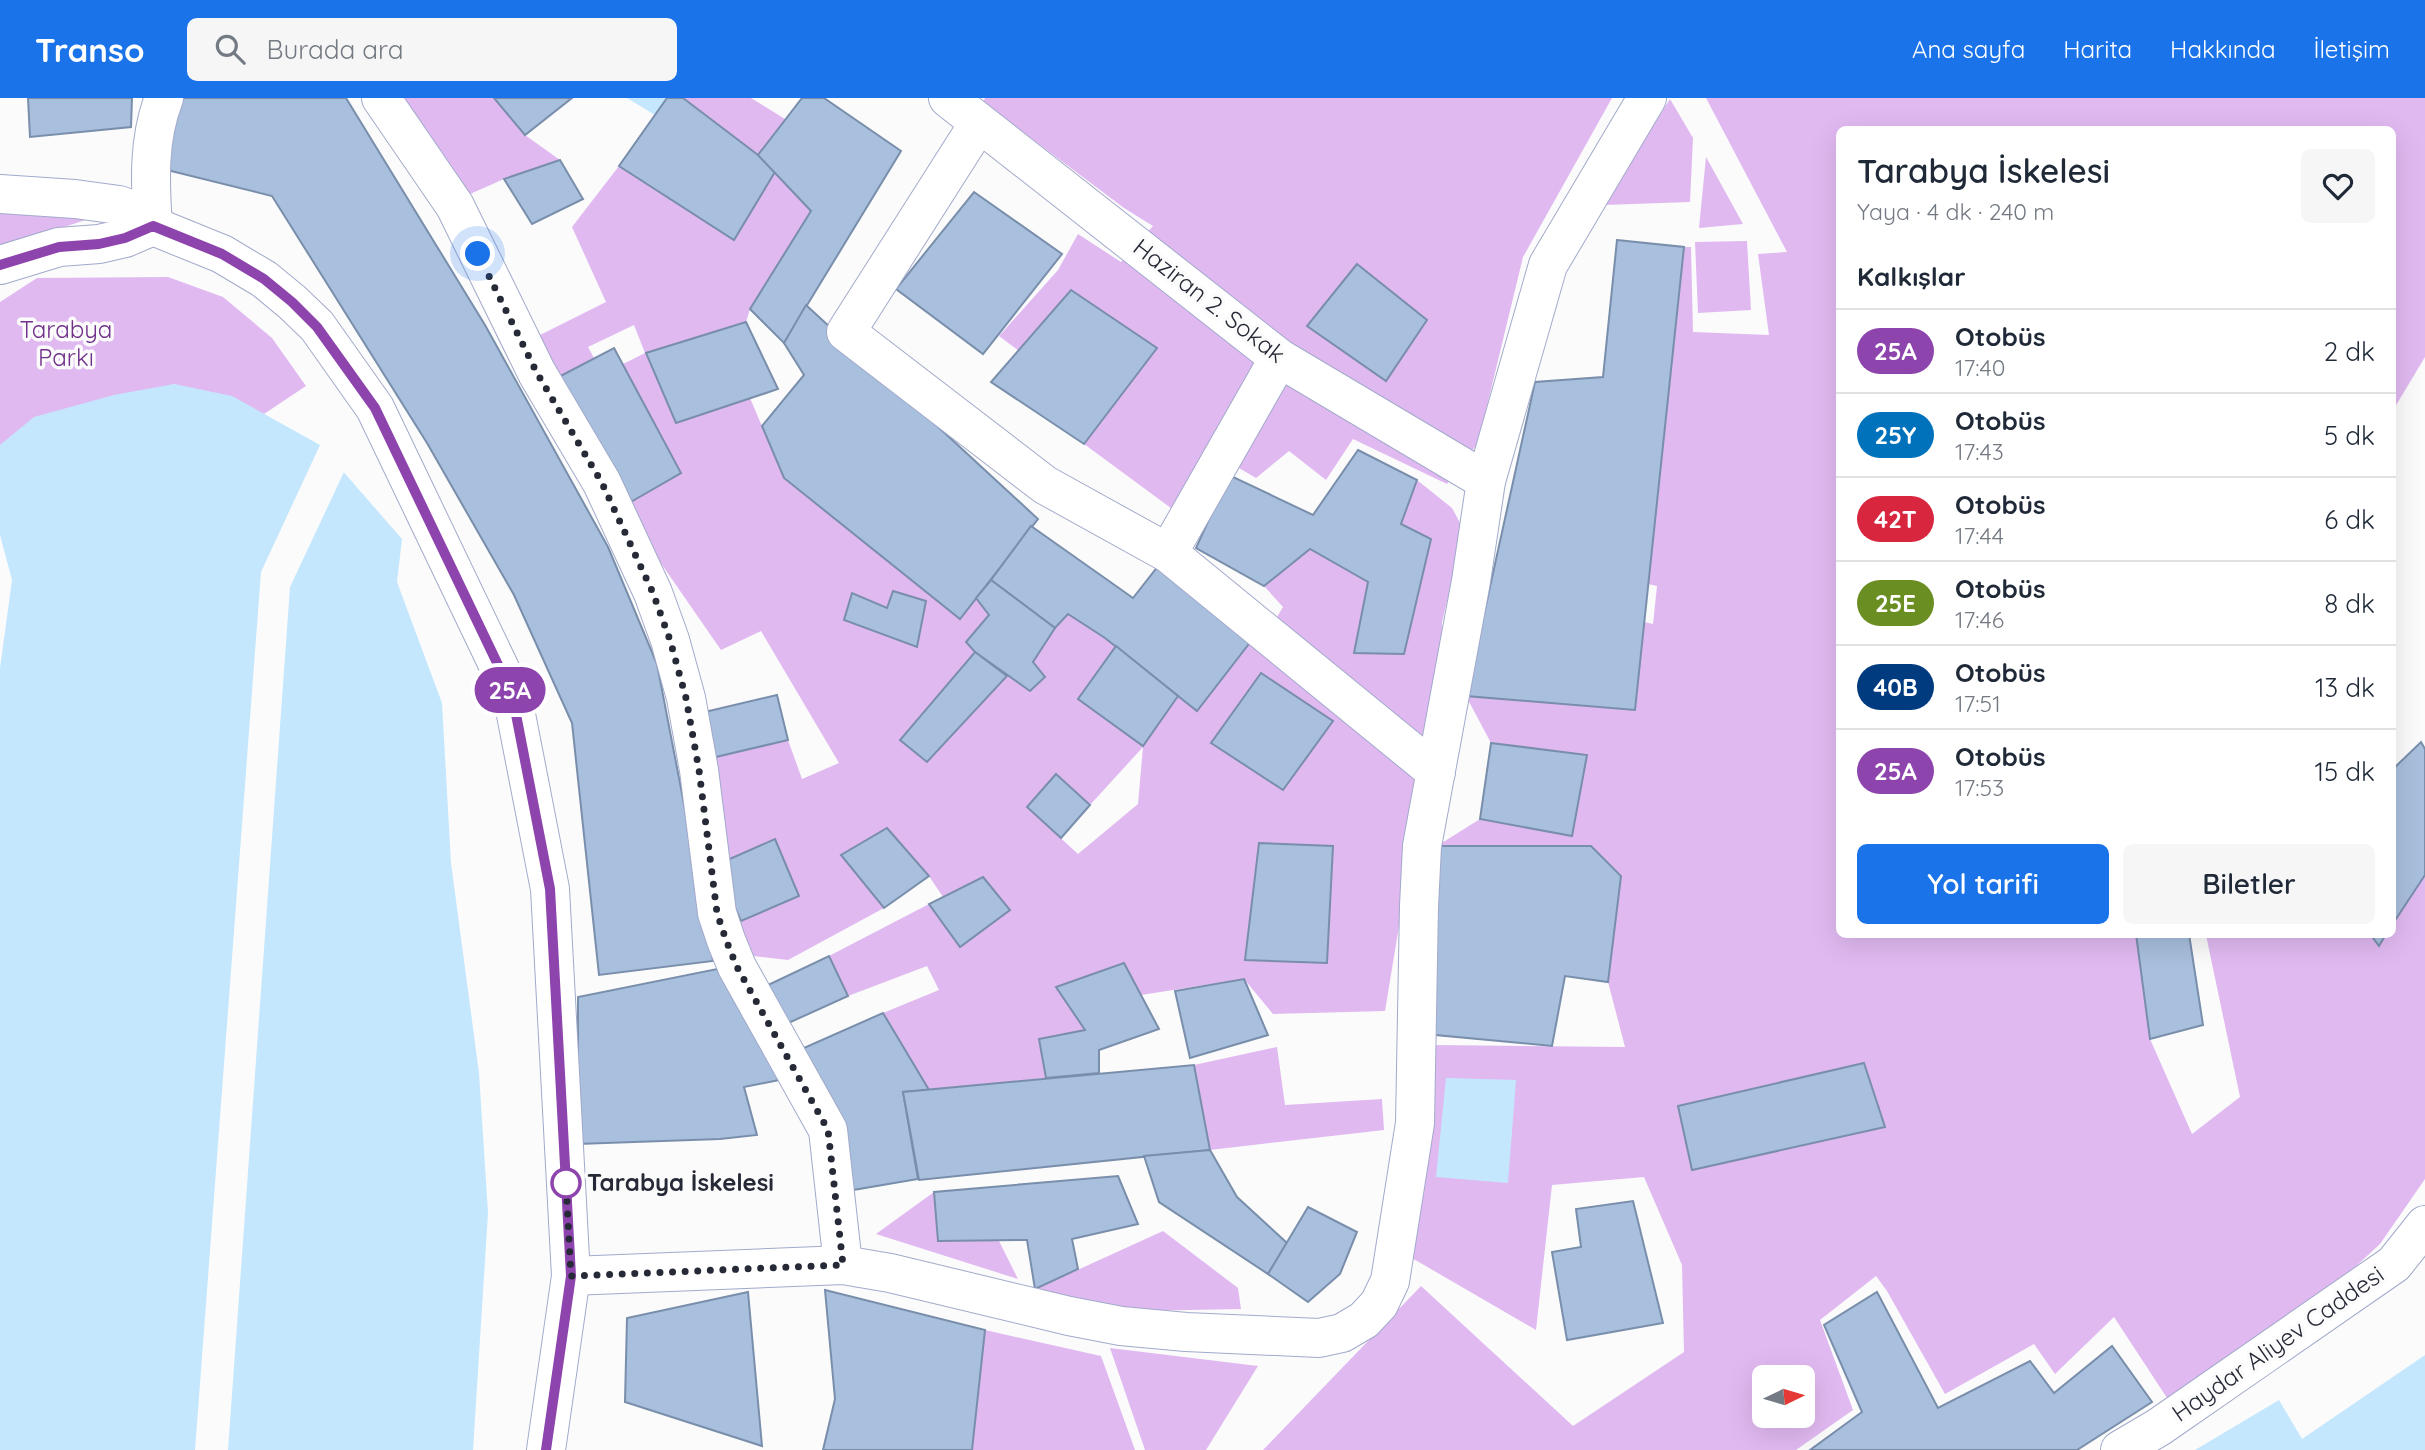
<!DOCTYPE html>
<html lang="tr">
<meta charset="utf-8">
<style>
:root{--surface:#fff;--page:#f6f6f7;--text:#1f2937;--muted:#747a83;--line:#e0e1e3;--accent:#1a73e8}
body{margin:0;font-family:Quicksand,sans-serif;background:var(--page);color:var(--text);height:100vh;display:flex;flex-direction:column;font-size:26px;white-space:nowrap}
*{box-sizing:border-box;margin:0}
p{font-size:23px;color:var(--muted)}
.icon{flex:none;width:38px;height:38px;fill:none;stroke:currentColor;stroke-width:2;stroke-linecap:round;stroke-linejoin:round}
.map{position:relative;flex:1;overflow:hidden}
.side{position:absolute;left:1836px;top:28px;width:560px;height:812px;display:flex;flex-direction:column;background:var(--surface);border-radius:10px;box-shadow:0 7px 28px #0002}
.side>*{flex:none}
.badge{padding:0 14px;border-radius:23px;font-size:24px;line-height:46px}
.needle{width:46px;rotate:85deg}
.tools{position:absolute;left:1752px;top:1267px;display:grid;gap:14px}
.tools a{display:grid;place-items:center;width:63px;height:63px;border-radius:10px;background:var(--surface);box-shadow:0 7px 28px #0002;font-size:35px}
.you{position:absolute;width:35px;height:35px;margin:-18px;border:5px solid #fff;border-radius:50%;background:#1a73e8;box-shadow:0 0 0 10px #1a73e833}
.map>.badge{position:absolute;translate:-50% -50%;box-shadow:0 0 0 4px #fff}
h2{padding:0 21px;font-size:26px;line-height:63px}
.round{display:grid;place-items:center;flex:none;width:74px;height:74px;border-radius:10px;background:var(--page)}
.overview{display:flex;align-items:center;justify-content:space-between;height:119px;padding:0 21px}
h1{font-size:33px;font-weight:600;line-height:52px}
.primary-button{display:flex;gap:14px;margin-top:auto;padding:14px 21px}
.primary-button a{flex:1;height:80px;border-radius:10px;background:var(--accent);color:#fff;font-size:28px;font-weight:600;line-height:80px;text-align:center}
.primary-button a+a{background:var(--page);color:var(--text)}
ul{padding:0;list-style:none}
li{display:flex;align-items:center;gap:21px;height:84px;padding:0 21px;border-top:2px solid var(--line)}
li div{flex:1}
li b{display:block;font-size:26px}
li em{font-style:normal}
li .badge{min-width:77px;font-weight:700;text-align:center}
header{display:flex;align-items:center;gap:42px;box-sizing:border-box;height:98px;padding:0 35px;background:var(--accent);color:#fff}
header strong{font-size:33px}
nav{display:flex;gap:38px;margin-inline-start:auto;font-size:24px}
.search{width:490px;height:63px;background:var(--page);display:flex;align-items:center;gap:18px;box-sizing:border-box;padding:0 24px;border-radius:10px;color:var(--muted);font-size:26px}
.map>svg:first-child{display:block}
.green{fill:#e0b9f1;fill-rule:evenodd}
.water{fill:#c4e7fe}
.pier{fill:#fbfbfb}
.building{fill:#a8bfdd;stroke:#798eab;stroke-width:2}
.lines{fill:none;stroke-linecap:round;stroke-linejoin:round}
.minor-casing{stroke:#a2aacb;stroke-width:40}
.major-casing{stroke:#a2aacb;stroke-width:40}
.minor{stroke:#fff;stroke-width:38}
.major{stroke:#fff;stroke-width:38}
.line-casing{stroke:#fff;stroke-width:16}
.line{stroke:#8e44ad;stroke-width:10}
.walk{stroke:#262936;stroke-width:7;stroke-dasharray:0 12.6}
.stop-dot{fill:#fff;stroke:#8e44ad;stroke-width:3.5}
.labels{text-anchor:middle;stroke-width:7;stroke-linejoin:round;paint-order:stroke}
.street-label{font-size:24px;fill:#262936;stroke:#fbfbfb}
.park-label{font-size:24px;fill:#71308a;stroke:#fbfbfb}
.stop-label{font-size:24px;font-weight:bold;fill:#262936;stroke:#fbfbfb;text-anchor:start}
</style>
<header>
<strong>Transo</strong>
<div class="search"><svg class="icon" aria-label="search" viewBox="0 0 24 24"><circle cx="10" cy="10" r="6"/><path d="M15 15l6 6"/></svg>Burada ara</div>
<nav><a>Ana sayfa</a><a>Harita</a><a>Hakkında</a><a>İletişim</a></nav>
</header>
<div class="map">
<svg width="2425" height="1352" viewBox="0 0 2425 1352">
<rect width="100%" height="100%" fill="#fbfbfb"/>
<g class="green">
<path d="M363,0H494L525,37L560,62L504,81L443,108Z"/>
<path d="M684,0H751L785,21L758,57Z"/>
<path d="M985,0H1612L1523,159L1478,345L1447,386L1353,341L1326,382L1289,353L1256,380L1215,356L1175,413L1084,346L1157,250L1071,192L1019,253L999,238L1058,172L1078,136L1121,164L1153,128L1124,110L983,4ZM1357,166L1427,222L1386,283L1308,228Z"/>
<path d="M1706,0H2425V259L2392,314V32H1839V836L2136,837L2150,941L2192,1036L2240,999L2206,837H2370L2379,847L2386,837L2392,836V827L2425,777V1081L2380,1146L2328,1194L2169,1303L2114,1219L2055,1276L2034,1246L1945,1296L1887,1193L1876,1178L1820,1222L1853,1312L1796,1352H1263L1421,1188L1573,1328L1684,1254L1682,1167L1644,1079L1552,1087L1536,1232L1405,1156L1435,947L1625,949L1608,884L1621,777L1590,748H1437L1480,721L1572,737L1586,657L1491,645L1466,598L1635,612L1644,524L1653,526L1657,488L1648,486L1684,149H1691L1693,234L1769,237L1758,156L1787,154ZM1864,965L1885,1029L1692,1072L1678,1008ZM1764,1279H1802V1318H1764Z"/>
<path d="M1670,1L1693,40L1690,104L1604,107Z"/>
<path d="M1706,59L1743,126L1699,130Z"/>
<path d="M619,68L734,142L775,74L811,113L750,211L746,224L646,256L676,325L750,300L784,380L960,521L976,500L989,517L966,543L975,554L900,642L927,664L1007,578L1030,593L1045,580L1033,564L1055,530L1068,516L1116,548L1078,601L1143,648L1178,598L1197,613L1255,538L1263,542L1283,509L1264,488L1310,451L1368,484L1354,555L1417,382L1452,410L1464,432L1442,524L1441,618L1403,804L1385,913L1273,916L1244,881L1141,897L1124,865L1056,889L1085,932L1039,941L1046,980L929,992L883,915L939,892L927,868L848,898L829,858L929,806L960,848L1010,812L983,779L943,799L929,778L887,730L841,757L884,810L788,862L745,857L741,823L799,798L775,742L721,765L711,660L788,642L802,681L839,665L761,533L721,552L622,409L680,375L623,266L645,255L634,227L588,249L594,260L549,284L530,242L606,204L572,129ZM893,493L926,503L917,549L844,522L852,495L887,510ZM1261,575L1333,623L1283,692L1211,646ZM1143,649L1138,706L1078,756L1027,709L1056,676L1090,707ZM1259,746L1333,749L1327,865L1245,862Z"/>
<path d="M0,112L107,115L0,150Z"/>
<path d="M1747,143L1751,212L1698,215L1695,144Z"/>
<path d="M168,179L223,199L272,240L306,288L264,316L174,286L0,348V204L37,180Z"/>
<path d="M1277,949L1285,1007L1382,1001L1384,1032L1210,1052L1194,967Z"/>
<path d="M934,1094L938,1143H999L1018,1181L876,1136Z"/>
<path d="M1163,1133L1238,1190L1241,1211L1137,1213L1080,1205L1038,1190Z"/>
<path d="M985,1232L1101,1258L1135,1352H972Z"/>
<path d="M1110,1250L1258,1268L1206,1352H1145Z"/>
</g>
<g class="water">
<path d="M627,0H667L655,17Z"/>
<path d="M174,286L232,298L320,347L402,441L397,484L442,605L451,765L479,975L488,1115L473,1352H0V347L34,319L114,297Z"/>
<path d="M1446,980L1516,982L1508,1085L1436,1079Z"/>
<path d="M2425,1257V1352H2195L2279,1302L2302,1341Z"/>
</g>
<g class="pier">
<path d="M320,347L344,374L290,489L228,1352H195L261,474Z"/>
<path d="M0,437L12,482L0,570Z"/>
</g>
<g class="building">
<path d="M28,0H132L131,29L30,39Z"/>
<path d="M181,0H346L485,227L608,449L657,566L689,732L707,814L713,863L599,877L572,625L514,497L427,345L272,98L163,71Z"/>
<path d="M494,0H572L525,37Z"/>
<path d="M667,0H683L758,57L775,74L734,142L619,68Z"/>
<path d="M802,0H824L901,53L784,245L750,211L811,113L758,57Z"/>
<path d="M560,62L583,101L532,126L504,81Z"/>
<path d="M974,94L1062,156L983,256L896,191Z"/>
<path d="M1617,142L1684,149L1635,612L1466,598L1535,284L1603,279Z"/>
<path d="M1357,166L1427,222L1386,283L1307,228Z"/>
<path d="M1071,192L1157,250L1084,346L991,284Z"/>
<path d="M806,207L1038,421L960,521L784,380L762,328L804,277L784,245Z"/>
<path d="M746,224L778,291L676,325L646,255Z"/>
<path d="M614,250L681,375L622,409L549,284Z"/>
<path d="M1358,352L1417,382L1401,426L1431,441L1404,556L1354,555L1368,484L1310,451L1264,488L1196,450L1229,377L1313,417Z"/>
<path d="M1031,428L1133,500L1159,467L1255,538L1197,613L1105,540L1068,516L1055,530L991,482Z"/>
<path d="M991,482L1055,530L1033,564L1045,579L1030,593L975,554L966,544L989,517L976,500Z"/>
<path d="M893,493L926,503L917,549L844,522L852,495L887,510Z"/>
<path d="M1116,548L1178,598L1143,648L1078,601Z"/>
<path d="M975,554L1007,578L927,664L900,642Z"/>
<path d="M1261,575L1333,623L1283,692L1211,645Z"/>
<path d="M777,597L788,642L703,662L692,617Z"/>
<path d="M2421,644L2425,651V777L2392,827V672Z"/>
<path d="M1491,645L1587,657L1572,738L1480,721Z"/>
<path d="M1056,676L1090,707L1061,740L1027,709Z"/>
<path d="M887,730L929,778L884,810L841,757Z"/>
<path d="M775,741L799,798L741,823L716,767Z"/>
<path d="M1259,745L1333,748L1327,865L1245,862Z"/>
<path d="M1437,748H1591L1621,778L1608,884L1565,878L1552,948L1425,936Z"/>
<path d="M983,779L1010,812L960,849L929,806Z"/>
<path d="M2136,836H2189L2203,927L2150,941Z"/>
<path d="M2370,836H2386L2379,848Z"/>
<path d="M829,858L848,898L784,927L766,888Z"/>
<path d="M1124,865L1159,931L1099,952V975L1046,980L1039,941L1085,932L1056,889Z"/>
<path d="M717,871L779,982L744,989L757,1037L720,1041L578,1046V899Z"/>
<path d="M1244,881L1268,937L1190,960L1175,893Z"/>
<path d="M883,915L929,992L903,994L918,1081L847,1093L797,953Z"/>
<path d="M1864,965L1885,1029L1692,1072L1678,1008Z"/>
<path d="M1194,967L1210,1052L919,1082L903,994Z"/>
<path d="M1210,1052L1237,1099L1287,1145L1268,1176L1159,1104L1144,1058Z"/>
<path d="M1118,1078L1138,1126L1072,1141L1078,1171L1035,1191L1027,1142L938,1143L934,1094Z"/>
<path d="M1633,1103L1663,1225L1567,1242L1552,1154L1581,1149L1576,1111Z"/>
<path d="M1308,1109L1357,1134L1340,1176L1308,1204L1268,1176Z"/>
<path d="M825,1192L985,1232L972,1352H823L835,1301Z"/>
<path d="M748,1194L762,1348L625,1304L627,1220Z"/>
<path d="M1877,1194L1938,1310L2030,1263L2054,1295L2112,1248L2152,1304L2077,1352H1810L1862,1314L1824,1227Z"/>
</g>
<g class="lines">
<defs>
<g id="minor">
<path d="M381,0L455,108L537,275L602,385L653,495L670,542L686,600L699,672L717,815L726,842L737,869L828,1032L843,1167"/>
<path d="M948,0L1279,260L1486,383"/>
<path d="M979,25L846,234L1045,387L1168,455L1436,674"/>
<path d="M153,128C150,85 148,41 164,0"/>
<path d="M1168,455L1279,260"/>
<path d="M571,1178L843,1167L890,1175L1069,1218L1121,1228L1186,1234L1319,1240L1342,1235L1364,1222L1379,1206L1390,1183L1415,1025L1419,808L1422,748L1471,483L1486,383L1548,167L1647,0"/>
</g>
<g id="major">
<path d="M0,96L75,101L119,107L136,113L153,128L222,156L264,181L292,204L317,228L375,310L512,596L550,791L571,1178L546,1352"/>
<path d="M0,167L59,149L99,146L125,140L153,128"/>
<path d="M2120,1352L2159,1329L2394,1166L2425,1127"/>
</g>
</defs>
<use href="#minor" class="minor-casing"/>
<use href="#major" class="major-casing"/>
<use href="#minor" class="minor"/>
<use href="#major" class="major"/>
</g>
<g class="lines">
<defs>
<path id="line" d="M0,167L59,149L99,146L125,140L153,128L222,156L264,181L292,204L317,229L375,310L512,596L550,791L571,1178L546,1352"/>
</defs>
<use href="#line" class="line-casing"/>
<use href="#line" class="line"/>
<path class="walk" d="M478,156L537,275L602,385L653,495L670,542L686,600L699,672L717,815L726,842L737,869L828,1032L843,1167L571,1178L566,1085"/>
</g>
<circle class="stop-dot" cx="566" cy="1085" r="14"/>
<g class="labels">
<g class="street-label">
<text transform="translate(1209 203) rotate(38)" y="8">Haziran 2. Sokak</text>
<text transform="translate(2278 1246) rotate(-35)" y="8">Haydar Aliyev Caddesi</text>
</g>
<g class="park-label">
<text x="66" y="240">Tarabya<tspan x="66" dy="28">Parkı</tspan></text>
</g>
<g class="stop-label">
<text x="587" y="1093">Tarabya İskelesi</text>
</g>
</g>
</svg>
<div class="tools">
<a><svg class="needle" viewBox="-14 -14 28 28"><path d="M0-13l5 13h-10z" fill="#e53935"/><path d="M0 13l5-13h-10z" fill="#747a83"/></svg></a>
</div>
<div class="you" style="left:478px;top:156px"></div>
<b class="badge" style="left:510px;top:592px;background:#8e44ad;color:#fff">25A</b>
<section class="side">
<div class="overview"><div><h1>Tarabya İskelesi</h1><p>Yaya · 4 dk · 240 m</p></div><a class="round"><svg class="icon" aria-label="heart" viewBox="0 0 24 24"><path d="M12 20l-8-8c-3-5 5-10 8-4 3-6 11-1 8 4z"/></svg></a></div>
<h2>Kalkışlar</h2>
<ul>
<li><span class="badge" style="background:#8e44ad;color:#fff">25A</span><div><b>Otobüs</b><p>17:40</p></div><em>2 dk</em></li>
<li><span class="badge" style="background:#0072bc;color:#fff">25Y</span><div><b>Otobüs</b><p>17:43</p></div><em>5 dk</em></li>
<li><span class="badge" style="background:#d7263d;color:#fff">42T</span><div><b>Otobüs</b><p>17:44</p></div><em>6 dk</em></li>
<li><span class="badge" style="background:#6b8e23;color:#fff">25E</span><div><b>Otobüs</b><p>17:46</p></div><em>8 dk</em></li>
<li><span class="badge" style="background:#003b80;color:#fff">40B</span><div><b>Otobüs</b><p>17:51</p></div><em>13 dk</em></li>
<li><span class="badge" style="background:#8e44ad;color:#fff">25A</span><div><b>Otobüs</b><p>17:53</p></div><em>15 dk</em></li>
</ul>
<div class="primary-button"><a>Yol tarifi</a><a>Biletler</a></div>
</section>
</div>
